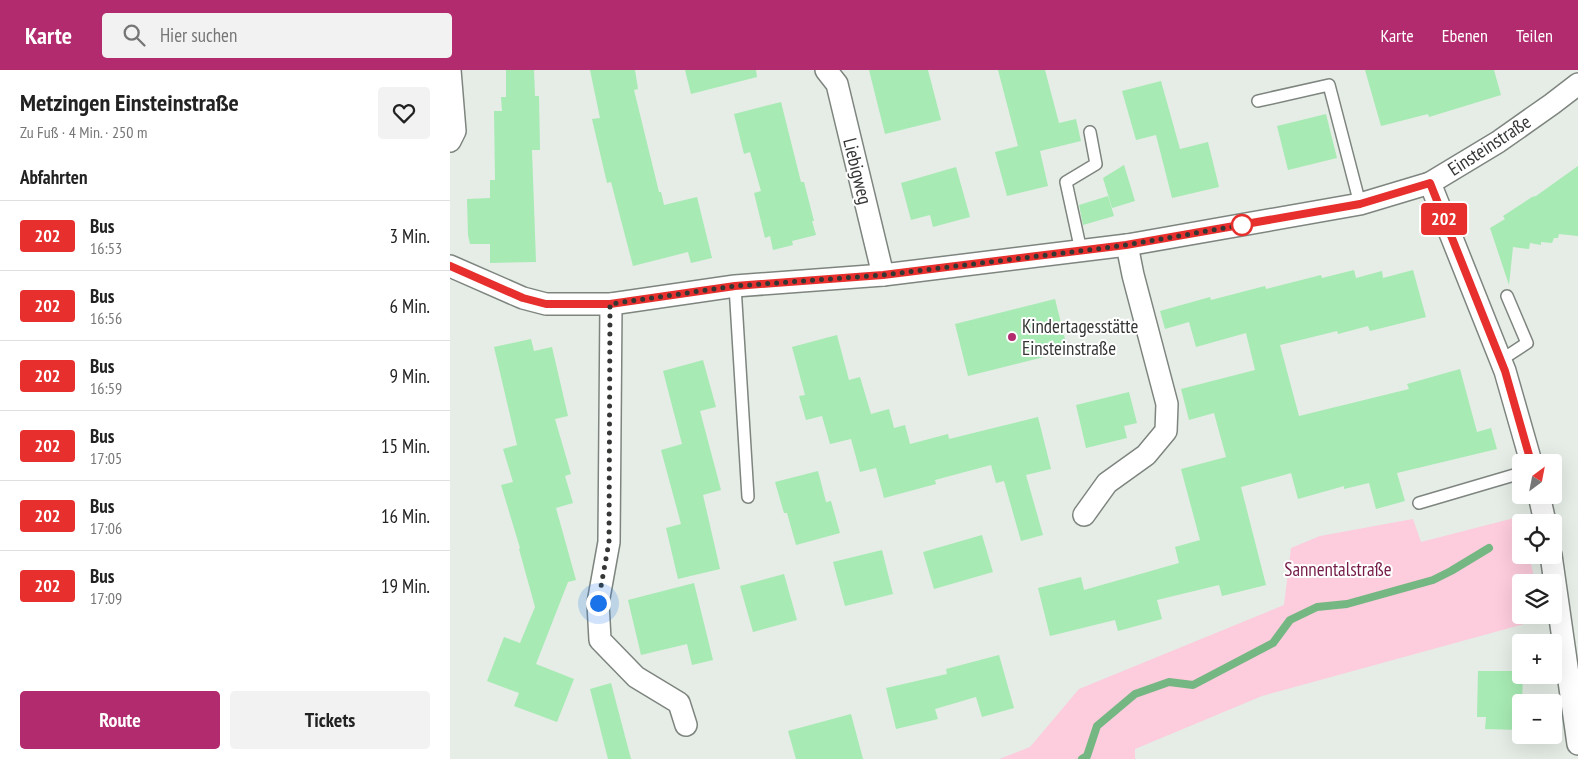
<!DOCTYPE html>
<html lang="de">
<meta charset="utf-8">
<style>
:root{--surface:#fff;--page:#f2f2f2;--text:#222;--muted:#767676;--line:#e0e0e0;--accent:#b22b6f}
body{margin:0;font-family:"PT Sans Narrow",sans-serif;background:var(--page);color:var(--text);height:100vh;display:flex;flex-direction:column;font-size:19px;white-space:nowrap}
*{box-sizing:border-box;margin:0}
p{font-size:16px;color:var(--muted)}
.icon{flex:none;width:28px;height:28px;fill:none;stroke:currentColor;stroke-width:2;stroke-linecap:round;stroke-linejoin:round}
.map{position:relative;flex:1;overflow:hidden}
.side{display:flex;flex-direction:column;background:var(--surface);width:450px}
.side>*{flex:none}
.badge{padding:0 10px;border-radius:4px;font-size:18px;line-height:32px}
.needle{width:32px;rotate:32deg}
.buttons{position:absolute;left:1062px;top:384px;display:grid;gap:10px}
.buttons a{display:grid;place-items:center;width:50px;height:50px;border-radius:5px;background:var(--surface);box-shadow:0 5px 20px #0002;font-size:25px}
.you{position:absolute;width:25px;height:25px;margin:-12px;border:4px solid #fff;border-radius:50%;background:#1a73e8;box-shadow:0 0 0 8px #1a73e833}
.map>.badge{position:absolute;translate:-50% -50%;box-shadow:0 0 0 2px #fff}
h2{padding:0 20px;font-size:19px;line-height:45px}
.round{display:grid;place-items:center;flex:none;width:52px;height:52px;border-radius:5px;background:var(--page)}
.overview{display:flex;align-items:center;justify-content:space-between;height:85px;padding:0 20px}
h1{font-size:24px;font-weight:700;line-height:38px}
.primary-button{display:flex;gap:10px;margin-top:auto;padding:10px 20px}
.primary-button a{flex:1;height:58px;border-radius:5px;background:var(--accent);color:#fff;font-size:20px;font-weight:700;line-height:58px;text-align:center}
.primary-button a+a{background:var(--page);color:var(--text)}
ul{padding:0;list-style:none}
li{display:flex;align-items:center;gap:15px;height:70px;padding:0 20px;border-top:1px solid var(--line)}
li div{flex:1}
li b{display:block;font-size:19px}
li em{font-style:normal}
li .badge{min-width:55px;font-weight:700;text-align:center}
header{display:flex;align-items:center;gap:30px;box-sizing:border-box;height:70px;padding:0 25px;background:var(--accent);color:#fff}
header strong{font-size:24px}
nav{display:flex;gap:28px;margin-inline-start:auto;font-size:18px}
.search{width:350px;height:45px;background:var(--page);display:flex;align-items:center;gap:12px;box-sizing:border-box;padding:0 18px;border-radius:5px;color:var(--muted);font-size:19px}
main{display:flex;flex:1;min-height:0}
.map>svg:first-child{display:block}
.green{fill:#fdccdd}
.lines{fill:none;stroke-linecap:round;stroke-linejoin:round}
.stream{stroke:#75b783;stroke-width:8}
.building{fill:#a7eab3}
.lane-casing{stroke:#7e857f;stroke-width:14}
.street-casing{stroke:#7e857f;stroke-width:24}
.lane{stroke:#fff;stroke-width:11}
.street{stroke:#fff;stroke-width:21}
.line-casing{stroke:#fff;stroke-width:11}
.line{stroke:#e72f2d;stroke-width:8}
.walk{stroke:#343734;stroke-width:5;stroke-dasharray:0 9}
.stop-dot{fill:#fff;stroke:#e72f2d;stroke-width:2.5}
.poi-dot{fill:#b22b6f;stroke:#fff;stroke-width:2}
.labels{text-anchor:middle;stroke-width:4;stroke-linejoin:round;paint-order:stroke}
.street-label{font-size:19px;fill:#343734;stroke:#fff}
.poi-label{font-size:19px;fill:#343734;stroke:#fff;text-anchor:start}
.park-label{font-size:19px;fill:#761c48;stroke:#fff}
</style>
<header>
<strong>Karte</strong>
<div class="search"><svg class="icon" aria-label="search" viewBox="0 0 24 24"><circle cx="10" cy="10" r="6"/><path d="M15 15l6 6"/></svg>Hier suchen</div>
<nav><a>Karte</a><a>Ebenen</a><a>Teilen</a></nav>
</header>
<main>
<section class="side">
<div class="overview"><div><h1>Metzingen Einsteinstraße</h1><p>Zu Fuß · 4 Min. · 250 m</p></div><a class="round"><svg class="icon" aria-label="heart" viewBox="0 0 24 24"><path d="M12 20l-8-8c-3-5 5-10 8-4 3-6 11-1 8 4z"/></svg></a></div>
<h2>Abfahrten</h2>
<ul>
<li><span class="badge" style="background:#e72f2d;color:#fff">202</span><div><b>Bus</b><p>16:53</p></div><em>3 Min.</em></li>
<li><span class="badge" style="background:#e72f2d;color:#fff">202</span><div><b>Bus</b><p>16:56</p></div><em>6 Min.</em></li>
<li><span class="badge" style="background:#e72f2d;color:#fff">202</span><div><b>Bus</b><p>16:59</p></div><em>9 Min.</em></li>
<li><span class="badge" style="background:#e72f2d;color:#fff">202</span><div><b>Bus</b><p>17:05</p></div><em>15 Min.</em></li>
<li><span class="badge" style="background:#e72f2d;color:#fff">202</span><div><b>Bus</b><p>17:06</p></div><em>16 Min.</em></li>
<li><span class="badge" style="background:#e72f2d;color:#fff">202</span><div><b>Bus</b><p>17:09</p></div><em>19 Min.</em></li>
</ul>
<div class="primary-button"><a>Route</a><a>Tickets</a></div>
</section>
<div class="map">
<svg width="1128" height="689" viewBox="0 0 1128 689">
<rect width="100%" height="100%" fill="#e5ede6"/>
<path class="green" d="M1072,446L1073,452H1071V485H1079L1085,512H1071V545H1092V549L812,626L685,679V689H549L580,677L629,619L834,535L841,478L870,466L963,449L971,472Z"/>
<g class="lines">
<path class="stream" d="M632,689L637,686L647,656L685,624L719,612L743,615L823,573L840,550L867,537L897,534L983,510L1001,501L1039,478"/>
</g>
<g class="building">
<path d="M56,0H84L85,26H89L90,80H82L86,192L40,193V174H20L18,165L17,129L40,128V110H45L44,41H52L51,27H56Z"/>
<path d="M140,0H185L188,19L184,20L209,122H211L214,135L247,127L262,188L241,193L238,182L183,196L161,112L157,113L142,49L150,48Z"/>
<path d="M235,0H306L307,7L241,24Z"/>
<path d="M419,0H478L491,50L435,64Z"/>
<path d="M548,0H595L609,53L626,49L631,71L590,81L598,116L557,126L545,82L568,76Z"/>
<path d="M915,0H1044L1051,25L979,47L978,44L931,56Z"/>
<path d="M711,11L730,79L758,72L769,117L722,128L706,65L686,70L672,21Z"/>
<path d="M331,32L351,112H354L364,151H362L366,165L342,171L343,175L323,180L320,166L315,168L304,123L311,121L300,82L294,84L284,44Z"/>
<path d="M876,44L887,88L838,100L827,56Z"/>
<path d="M674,95L685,131L662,138L653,108Z"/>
<path d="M1128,96V166L1109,164L1108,168H1104L1102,173L1091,172V175L1080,173L1079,179L1063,177L1059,215L1040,158L1055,149L1053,146L1082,127L1086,126Z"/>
<path d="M506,97L520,147L483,157L480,145L461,150L451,113Z"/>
<path d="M658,126L664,146L633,155L629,135Z"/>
<path d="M904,200L906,208L932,201L933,208L963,200L976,247L920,261L918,256L888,264L887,261L830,275L849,346L959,319L957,314L1010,299L1027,362L1041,358L1047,379L947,403L955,431L926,439L919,413L894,419V416L848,429L841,403L791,417L816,515L772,526L769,515L707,530L712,549L668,561L665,550L600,566L588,518L631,507L634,520L729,493L725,477L750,470L731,399L776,387L764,343L739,350L731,319L805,300L796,263L746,277L739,252L715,259L710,241L760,227L761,230L815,216L816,219L871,205L872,208Z"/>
<path d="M605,229L618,281L518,306L505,254Z"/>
<path d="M387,265L399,310L410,307L421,344L439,339L444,358L455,355L460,374L498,364L499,369L588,347L601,399L576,405L593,465L571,471L554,411L546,413L541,395L485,410L486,414L434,428L426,398L410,402L401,369L380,374L372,346L356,350L349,326L355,325L342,277Z"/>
<path d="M81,269L84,281L102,277L118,346L105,349L121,404L115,406L123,433L106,438L126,510L118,512L86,594L124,609L107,652L64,636L69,623L37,611L54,567L70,573L85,537L69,479L70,478L51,415L63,412L53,379L67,375L44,277Z"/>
<path d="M253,290L266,337L250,341L271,420L253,425L270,499L228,509L216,458L231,454L211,380L232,374L213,301Z"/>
<path d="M679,322L687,353L674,356L677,368L636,378L626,335Z"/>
<path d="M368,401L376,432L381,431L390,463L346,475L337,443H334L325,412Z"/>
<path d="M532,465L543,502L484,519L473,482Z"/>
<path d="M432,480L443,524L395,536L383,492Z"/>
<path d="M334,504L347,550L303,562L290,516Z"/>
<path d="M244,513L263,590L242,595L237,574L191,585L178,530Z"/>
<path d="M549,585L564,638L532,647L526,627L485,639L488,649L446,659L436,618L497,604L496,599Z"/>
<path d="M1028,601H1071V605H1073L1071,660L1035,659L1036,647H1027Z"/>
<path d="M161,613L181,689H158L140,619Z"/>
<path d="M401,644L413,689H346L338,661Z"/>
</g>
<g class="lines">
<defs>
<g id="lane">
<path d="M808,31L879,15L910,134"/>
<path d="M631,181L616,112L646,94L640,62"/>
<path d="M285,216L298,427"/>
<path d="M1051,290L1077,273L1057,226"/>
<path d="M969,433L1071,403"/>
</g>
<g id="street">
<path d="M376,0L387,14L433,205"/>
<path d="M0,71L5,61L0,0"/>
<path d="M980,113L1055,301L1081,392"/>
<path d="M0,196L73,228L96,234H161L285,216L433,205L677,175L910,134L980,113L1048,72L1102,34L1128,14"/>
<path d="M161,234L159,472L148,533L150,570L186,607L229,633L236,655"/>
<path d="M1089,425L1095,452"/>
<path d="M634,445L657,413L696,385L716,361L717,334L683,205L677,175"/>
<path d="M1101,485L1128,674"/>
</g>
</defs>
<use href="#lane" class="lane-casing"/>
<use href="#street" class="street-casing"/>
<use href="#lane" class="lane"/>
<use href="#street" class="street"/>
</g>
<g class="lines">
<defs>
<path id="line" d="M0,196L73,228L96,234H160L285,216L433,205L676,175L910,134L980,113L1055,301L1081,392"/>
</defs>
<use href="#line" class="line-casing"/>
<use href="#line" class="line"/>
<path class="walk" d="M148,533L159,472L160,234L285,216L433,205L646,179L676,175L792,155"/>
</g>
<circle class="stop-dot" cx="792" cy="155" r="10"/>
<circle class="poi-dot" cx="562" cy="267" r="5"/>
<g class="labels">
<g class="street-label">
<text transform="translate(1039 75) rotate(-33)" y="7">Einsteinstraße</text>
<text transform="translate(408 101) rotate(76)" y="7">Liebigweg</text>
</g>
<g class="poi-label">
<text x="572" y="263">Kindertagesstätte<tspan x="572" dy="22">Einsteinstraße</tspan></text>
</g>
<g class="park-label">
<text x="888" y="506">Sannentalstraße</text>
</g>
</g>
</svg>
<div class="buttons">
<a><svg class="needle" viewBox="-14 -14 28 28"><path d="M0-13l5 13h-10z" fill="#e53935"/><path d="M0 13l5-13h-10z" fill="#767676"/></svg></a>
<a><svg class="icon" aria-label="locate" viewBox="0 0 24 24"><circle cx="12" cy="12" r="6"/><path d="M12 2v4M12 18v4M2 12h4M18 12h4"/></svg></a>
<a><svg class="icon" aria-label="layers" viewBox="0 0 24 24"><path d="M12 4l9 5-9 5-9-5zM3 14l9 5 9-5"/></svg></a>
<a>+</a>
<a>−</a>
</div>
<div class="you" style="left:148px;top:533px"></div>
<b class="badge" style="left:994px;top:149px;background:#e72f2d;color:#fff">202</b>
</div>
</main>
